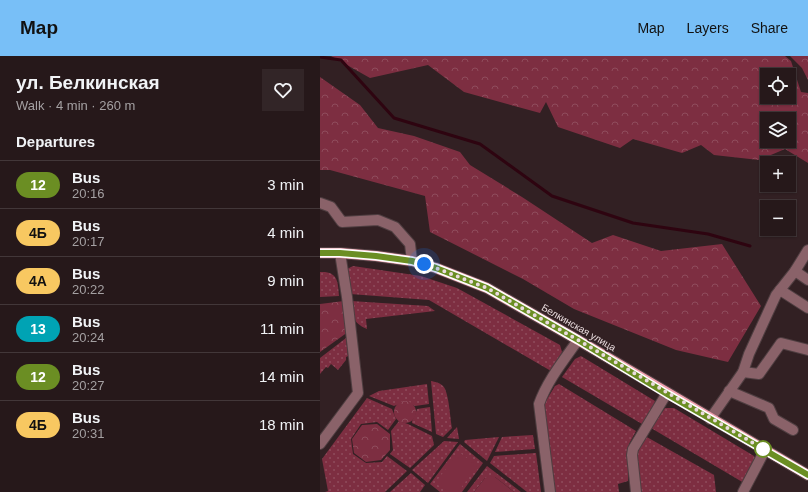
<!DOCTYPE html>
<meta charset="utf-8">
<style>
:root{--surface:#26181a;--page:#322527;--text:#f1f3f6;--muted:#a4a0a2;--line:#423739;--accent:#78bff7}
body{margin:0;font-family:Helvetica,sans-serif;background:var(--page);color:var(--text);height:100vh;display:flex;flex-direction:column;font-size:15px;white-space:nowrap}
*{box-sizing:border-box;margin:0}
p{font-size:13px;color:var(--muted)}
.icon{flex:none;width:22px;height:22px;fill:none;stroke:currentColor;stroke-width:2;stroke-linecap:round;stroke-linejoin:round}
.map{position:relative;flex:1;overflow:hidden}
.sheet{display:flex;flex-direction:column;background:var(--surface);width:320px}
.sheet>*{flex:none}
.badge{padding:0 8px;border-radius:13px;font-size:14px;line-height:26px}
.controls{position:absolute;left:440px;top:12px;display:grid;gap:8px}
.controls a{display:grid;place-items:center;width:36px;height:36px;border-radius:0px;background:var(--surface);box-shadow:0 1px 3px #0004,0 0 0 1px var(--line);font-size:20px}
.you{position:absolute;width:20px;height:20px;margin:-10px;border:3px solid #fff;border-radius:50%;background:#1a73e8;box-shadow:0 0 0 6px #1a73e833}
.map>.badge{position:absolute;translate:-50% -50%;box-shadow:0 0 0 2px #fff}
h2{padding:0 16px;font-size:15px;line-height:36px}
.round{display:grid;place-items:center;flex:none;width:42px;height:42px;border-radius:0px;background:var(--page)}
.overview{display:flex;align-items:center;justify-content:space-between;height:68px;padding:0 16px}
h1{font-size:19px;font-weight:700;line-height:30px}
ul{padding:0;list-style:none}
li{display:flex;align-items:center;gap:12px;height:48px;padding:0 16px;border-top:1px solid var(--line)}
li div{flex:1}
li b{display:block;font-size:15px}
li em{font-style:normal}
li .badge{min-width:44px;font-weight:700;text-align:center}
header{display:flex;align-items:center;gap:24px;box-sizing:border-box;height:56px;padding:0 20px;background:var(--accent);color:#111}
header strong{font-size:19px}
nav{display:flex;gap:22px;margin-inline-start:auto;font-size:14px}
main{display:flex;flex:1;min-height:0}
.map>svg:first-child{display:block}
.grass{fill:url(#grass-dots)}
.forest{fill:url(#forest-crowns);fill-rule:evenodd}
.garden{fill:#7d2e41}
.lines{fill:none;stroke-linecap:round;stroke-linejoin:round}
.stream{stroke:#2e0410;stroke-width:3}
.minor-casing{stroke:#4f3e41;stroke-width:12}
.major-casing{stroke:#4f3e41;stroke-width:12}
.minor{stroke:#8a6269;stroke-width:10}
.major{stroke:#ef9eac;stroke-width:10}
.line-casing{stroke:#fff;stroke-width:9}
.line{stroke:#6b8e23;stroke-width:6}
.walk{stroke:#e9dcde;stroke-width:4;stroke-dasharray:0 7.2}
.stop-dot{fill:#fff;stroke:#6b8e23;stroke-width:2}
.labels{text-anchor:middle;stroke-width:3;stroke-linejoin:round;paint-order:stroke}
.street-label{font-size:10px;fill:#e9dcde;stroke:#322023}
</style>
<header>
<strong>Map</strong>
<nav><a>Map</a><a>Layers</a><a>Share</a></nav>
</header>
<main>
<section class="sheet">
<div class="overview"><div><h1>ул. Белкинская</h1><p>Walk · 4 min · 260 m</p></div><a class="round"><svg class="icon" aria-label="heart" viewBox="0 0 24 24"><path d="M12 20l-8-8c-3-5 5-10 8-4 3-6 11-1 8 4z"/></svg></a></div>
<h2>Departures</h2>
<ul>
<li><span class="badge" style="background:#6b8e23;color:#fff">12</span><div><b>Bus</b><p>20:16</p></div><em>3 min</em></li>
<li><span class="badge" style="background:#f8c861;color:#111">4Б</span><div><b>Bus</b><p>20:17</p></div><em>4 min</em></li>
<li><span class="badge" style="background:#f8c861;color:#111">4А</span><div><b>Bus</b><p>20:22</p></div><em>9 min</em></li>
<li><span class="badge" style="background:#00a3b4;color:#fff">13</span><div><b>Bus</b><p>20:24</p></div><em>11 min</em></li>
<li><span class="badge" style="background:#6b8e23;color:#fff">12</span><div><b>Bus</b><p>20:27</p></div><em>14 min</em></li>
<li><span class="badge" style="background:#f8c861;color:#111">4Б</span><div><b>Bus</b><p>20:31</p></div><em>18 min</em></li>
</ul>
</section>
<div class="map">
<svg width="488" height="436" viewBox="0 0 488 436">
<defs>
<pattern id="grass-dots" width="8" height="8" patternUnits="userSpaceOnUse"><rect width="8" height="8" fill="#7d2e41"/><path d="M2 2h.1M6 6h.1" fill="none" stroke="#8f4c5c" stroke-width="1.8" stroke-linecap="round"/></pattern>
<pattern id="forest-crowns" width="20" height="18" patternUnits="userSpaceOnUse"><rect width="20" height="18" fill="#7d2e41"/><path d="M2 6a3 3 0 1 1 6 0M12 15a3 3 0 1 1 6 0" fill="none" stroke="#8f4c5c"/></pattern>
</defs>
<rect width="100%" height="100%" fill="#322023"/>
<g class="grass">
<path d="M33,210L101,220L137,232L240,289L242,296L231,315L109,244L30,238L27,213Z"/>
<path d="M0,216C18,215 18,226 19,240L0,241Z"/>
<path d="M31,245L108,250L115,255L46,263L47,273C31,266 34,260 31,245Z"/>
<path d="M26,282L28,300L26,301V304L18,314L11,308L8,312L6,311L0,318V302Z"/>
<path d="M261,300L335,345L333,353L322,368L242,321L255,303Z"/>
<path d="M111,325C115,326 119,326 123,330C129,336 130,362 132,372L123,381L116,378Z"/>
<path d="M107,328L109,348L95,350C85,344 84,346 74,350L49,340L59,335Z"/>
<path d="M239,328L316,375L309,388L308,425L298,428L299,436H234L224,348L235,330Z"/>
<path d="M47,342L72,353L76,363L68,374L57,366L41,368L31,383L33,398L46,407L62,406L67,400L87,415L65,436H5L8,435L2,403Z"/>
<path d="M110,351L112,376L92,367V365L95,359L97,353Z"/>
<path d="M345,352H354L434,400L437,405L424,427L331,372Z"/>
<path d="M79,365L88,368L112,380L114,389L90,412L70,398L73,394L71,375Z"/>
<path d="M137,371L139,383L127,382Z"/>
<path d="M213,379L215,393L175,396L182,381Z"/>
<path d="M325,380L394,419L396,436H319C316,412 312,402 325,380Z"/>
<path d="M179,381L167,405L144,386L145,384Z"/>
<path d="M124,385L138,386L108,427L92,414Z"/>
<path d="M140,388L163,407L142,436H120L110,428Z"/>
<path d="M216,397L221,436H207L170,407L174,400Z"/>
<path d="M167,410L201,436H194L175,421L165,422L154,436H147Z"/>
<path d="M91,417L105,429L100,436H70Z"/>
</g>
<g class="forest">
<path d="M11,0H465L471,5L481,36L488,37V107L465,93L439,104L394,99L381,89L362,97L313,83L300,92L238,71L226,46L220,57L144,36L108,9L50,22ZM447,19H469V41H447ZM447,63H469V85H447Z"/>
<path d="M470,0H488V24L482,12Z"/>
<path d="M0,21L40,49L58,72L94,80L140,96L150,109L202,141L272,187L293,179L341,195L402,188L441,250L408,306L356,294L254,253L203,223L110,176L105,140L10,114H0Z"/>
<path d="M24,245L28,276L0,296V248Z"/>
<circle cx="85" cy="356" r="11"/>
<path d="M57,368L70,378V394L61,404L46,406L34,397L32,383L42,369Z"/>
</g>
<g class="garden">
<path d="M139,396L157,410L138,436H128L115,427Z"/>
<path d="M170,420L175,421L194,436H154L165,422Z"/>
</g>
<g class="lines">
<path class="stream" d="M0,1L21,4L74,62L160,88L232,140L313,167L388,178L430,190"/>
<defs>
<g id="minor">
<path d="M0,147L11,151L22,166L58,164L75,171L90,188L92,205"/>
<path d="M475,215L488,224"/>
<path d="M460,234L488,252"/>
<path d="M423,316L439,318L461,287L488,294"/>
<path d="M409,335L449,352L454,363L473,374"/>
<path d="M390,363L423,316L429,298L456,239L475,215L488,194"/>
<path d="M0,388L38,337L27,241L20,197"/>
<path d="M230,436L219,348C227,325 244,304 258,284"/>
<path d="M316,436L312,399L313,393L347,337"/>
<path d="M423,436L445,394"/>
</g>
<path id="major" d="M0,197H20L56,200L92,205L116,212L167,232L258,284L488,419"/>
</defs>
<use href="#minor" class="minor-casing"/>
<use href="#major" class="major-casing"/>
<use href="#minor" class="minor"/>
<use href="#major" class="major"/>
</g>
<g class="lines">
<defs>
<path id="line" d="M0,197H20L56,200L92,205L116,212L167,232L258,284L347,338L488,419"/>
</defs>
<use href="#line" class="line-casing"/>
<use href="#line" class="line"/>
<path class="walk" d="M104,208L116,212L167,232L258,284L445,394L443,393"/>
</g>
<circle class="stop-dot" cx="443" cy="393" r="8"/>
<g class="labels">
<g class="street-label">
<text transform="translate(259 271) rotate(30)" y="4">Белкинская улица</text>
</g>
</g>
</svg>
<div class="controls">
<a><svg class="icon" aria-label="locate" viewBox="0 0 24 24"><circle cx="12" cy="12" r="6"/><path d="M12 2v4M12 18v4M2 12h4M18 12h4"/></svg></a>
<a><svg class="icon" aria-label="layers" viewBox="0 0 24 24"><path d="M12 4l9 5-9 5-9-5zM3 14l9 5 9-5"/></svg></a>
<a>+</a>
<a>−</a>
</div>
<div class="you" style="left:104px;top:208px"></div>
</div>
</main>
